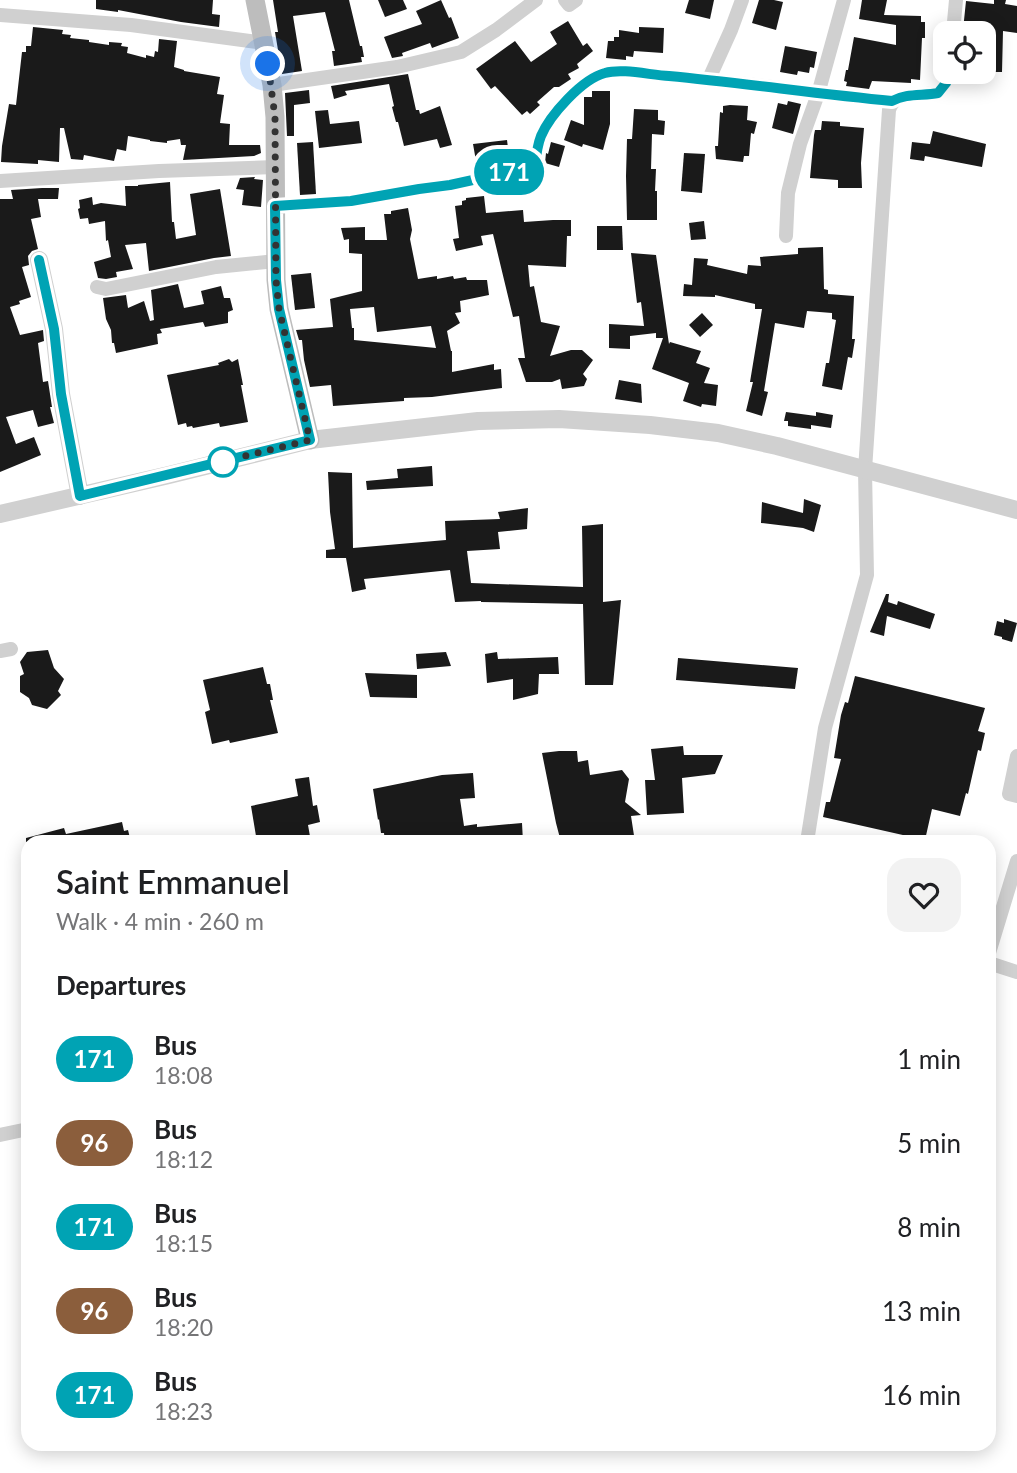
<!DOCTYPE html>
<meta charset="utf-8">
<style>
:root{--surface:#fff;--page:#f2f2f2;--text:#202124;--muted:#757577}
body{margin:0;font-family:Lato,sans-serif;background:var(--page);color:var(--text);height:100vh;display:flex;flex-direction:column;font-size:26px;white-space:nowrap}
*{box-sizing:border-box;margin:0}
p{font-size:23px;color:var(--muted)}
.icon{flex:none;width:38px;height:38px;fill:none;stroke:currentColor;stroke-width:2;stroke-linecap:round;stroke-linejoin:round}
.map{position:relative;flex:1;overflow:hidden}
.drawer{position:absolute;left:21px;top:835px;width:975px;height:616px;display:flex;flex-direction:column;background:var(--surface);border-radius:21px;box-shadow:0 4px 18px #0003}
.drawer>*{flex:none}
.badge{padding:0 14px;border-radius:23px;font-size:24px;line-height:46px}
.tools{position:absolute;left:933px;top:21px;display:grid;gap:14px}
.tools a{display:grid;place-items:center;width:63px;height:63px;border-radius:14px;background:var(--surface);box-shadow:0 4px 18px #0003;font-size:35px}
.you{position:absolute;width:35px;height:35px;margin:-18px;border:5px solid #fff;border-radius:50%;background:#1a73e8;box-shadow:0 0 0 10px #1a73e833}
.map>.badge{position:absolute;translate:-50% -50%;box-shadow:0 0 0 4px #fff}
h2{padding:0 35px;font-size:26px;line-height:63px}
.round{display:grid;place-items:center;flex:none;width:74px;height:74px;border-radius:21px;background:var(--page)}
.headline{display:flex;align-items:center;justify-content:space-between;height:119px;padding:0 35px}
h1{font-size:33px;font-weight:600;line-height:52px}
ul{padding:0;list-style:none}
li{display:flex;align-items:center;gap:21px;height:84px;padding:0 35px}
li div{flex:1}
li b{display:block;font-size:26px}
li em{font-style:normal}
li .badge{min-width:77px;font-weight:700;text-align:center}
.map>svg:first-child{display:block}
.building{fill:#1a1a1a;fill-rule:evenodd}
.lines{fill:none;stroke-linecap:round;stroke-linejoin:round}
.minor{stroke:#d0d0d0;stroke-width:14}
.tertiary{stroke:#d0d0d0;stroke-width:18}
.secondary{stroke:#bdbdbd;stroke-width:19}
.line-casing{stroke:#fff;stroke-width:16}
.line{stroke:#00a3b4;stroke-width:10}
.walk{stroke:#333;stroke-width:7;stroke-dasharray:0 12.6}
.stop-dot{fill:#fff;stroke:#00a3b4;stroke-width:3.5}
</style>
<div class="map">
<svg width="1017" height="1473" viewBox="0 0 1017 1473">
<rect width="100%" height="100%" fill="#fff"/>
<g class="building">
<path d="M96,0H213L212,14L220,15L219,27L181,22L118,10V12L96,9Z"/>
<path d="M273,0H349L360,46H362L364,57H361L362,62L334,66L332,51H335L325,12L293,16L302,71L282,74L275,32H278Z"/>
<path d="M378,0H403L407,9L385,17Z"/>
<path d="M441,0L449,18L451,17L459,38L432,48L430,43L402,53L403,56L392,58L384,37L422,24L416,11Z"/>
<path d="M689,0H714L710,19L685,13Z"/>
<path d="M759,0H774L783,2L776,30L752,23Z"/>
<path d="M862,0H887L884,15L921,16V22H925V38H922L920,80L911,79V83L872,81L869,89L846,86L847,82L844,81L846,70H848L854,37L896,45V25L859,19Z"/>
<path d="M994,0H1006L1005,4L1017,6V33L1003,31L1002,72H984V32L963,30L966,1L994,4Z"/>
<path d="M568,21L583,46L587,43L593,51L577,64L579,68L568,74L571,79L559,87H554L537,102L540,105L530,114L527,111L522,115L495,86L491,89L476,69L515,41L531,62L557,44L550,32Z"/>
<path d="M33,27L63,30L62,34L71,35L70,38L89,40V42L109,45V42L122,43L121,46L128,47L127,53L146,58V55L154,57L155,51L158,52L159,39L177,41L174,67L184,70V71L220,77L217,94L224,95L220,123L230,124L229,145H260L261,153L254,156L183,160L186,145H181L180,139L167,141V143L150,141V140L128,136L126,151L117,149L114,161L84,155L83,160L71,159L64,128H60L59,162L38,160V164L1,162L2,146L9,104L16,105L22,52H26V46H31Z"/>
<path d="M639,27L664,28L663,53L634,51L633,57L626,56V60L606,58L608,41H614V37H619V30L639,33Z"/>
<path d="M785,46L817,52L814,68L810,67L809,73L798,71L797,75L780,72Z"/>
<path d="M408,74L416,110H419L420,114L440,106L452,145L440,148L437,139L404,146L398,122H396L392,107L394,106L389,84L345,91L347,95L334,99L331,86Z"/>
<path d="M309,90L310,103L294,105V136H287L285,93Z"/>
<path d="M592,91H610V124L603,150L583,144L582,147L564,140L571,120L584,125V97H592Z"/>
<path d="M788,101L801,104L793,134L772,128L778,103L787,105Z"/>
<path d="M730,105L748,106L747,120L757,122L754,134L751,133L749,156H744L743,162L716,159L715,146H718L720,112L723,113V106Z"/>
<path d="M634,109L658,110V120L665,121L664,135L652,134L651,169H656L655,191H657V220H627L626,176L627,139H632Z"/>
<path d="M328,110L330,124L359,121L362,143L319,148L315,111Z"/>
<path d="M822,121L840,122V126L864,128L861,163L862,188H838V180L810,178L814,135L815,130H821Z"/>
<path d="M933,131L986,144L982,167L925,156L924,161L910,159L912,142L930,144Z"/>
<path d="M507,140L508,148H511L513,160H509V162L485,167V165H482V160L476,161L473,144Z"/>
<path d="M313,142L316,194L300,195L297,143Z"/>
<path d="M551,142L565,146L559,167L545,163L546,153L548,154Z"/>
<path d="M684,153L705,154L702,193L681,191Z"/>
<path d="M255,177L254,179L263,180L261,207L242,205L244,190L236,189L240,178Z"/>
<path d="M170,182L172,222H174L176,239L196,235L190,194L220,189L231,256L214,258L149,271L146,243L125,245L133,269L116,272L117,277L106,279L98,278L94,262L111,257L108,240L106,241L105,221L89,224L88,218L80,219L78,209L80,208L79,200L92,197L93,205L101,203L126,206L125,186H138V185Z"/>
<path d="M42,188H59L58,199H38L41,217L31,219L38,249L32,251L28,256L29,265L22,267L31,297L19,301L20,304L10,307L20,335L43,330L44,341L38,343L43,382L48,381L52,407H50L54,423L38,427L33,410L6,417L16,444L34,437L41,455L0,472V199H13L11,190Z"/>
<path d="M484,196L486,213L523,210L524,222L553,220H571V236H567L566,267L528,265L530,287L534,286L541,322L560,326L550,356L571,350H582L593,360L583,374L587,379L584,386L562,389L560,379L552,382H526L518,358H525L519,316L513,317L493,234L481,236L483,245L456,251L453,239L459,238L455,206L462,205V201L466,200V198Z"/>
<path d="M408,208L412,230L410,239L418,279L437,276V279L453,276L454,279L466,277L467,280H487L489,295L460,301L461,312L455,313L460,323L447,331L451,351H452V372L494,364V370L501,369L502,388L432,397L404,398V401L333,406L331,385L310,387L304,360L302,340H299L296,330L333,327L330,299L362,291V254L349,253V239L344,240L341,228L365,227V240H387L384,214H391V211ZM374,307L377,332L431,326L436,348L354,340V328H352L350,309Z"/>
<path d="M704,221L706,239L691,240L689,223Z"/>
<path d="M597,226H622L623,250H597Z"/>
<path d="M823,247L824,289L828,290V294L854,296L852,339H855L852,358L848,357L842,390L822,386L826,363H829L836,320L832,319V313L807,311L804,328L775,323L764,391L768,392L762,416L746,411L753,382H750L762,309H755V304L715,295V297L683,296L684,284L692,285L694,258L708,259L707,265L747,274L748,265L761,266L760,257L798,254V248Z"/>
<path d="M631,253L656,255L669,344L670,342L701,351L696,363L710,368L704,383L718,385L716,406L702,404L701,407L683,401L689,383L652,369L663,338H656V333L630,336V349L609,348V324L644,326L641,302L637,303Z"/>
<path d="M311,273L315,308L295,310L291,275Z"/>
<path d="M178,284L184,308L204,304L201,291L221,286L224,298H230L233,310L228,312V323L205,327L203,322L160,329L162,333L157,334L158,344L116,353L114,343H112L111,330L106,319L103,298L126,295L128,308L144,301L150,321L154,320L151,290Z"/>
<path d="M702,313L713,325L700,337L689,325Z"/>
<path d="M229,359L232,362L238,359L243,385H241L248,422L220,427L219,423L193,428L192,426L187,427L186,423L178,425L167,375L219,365L218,363Z"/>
<path d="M619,380L641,384L642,403L615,399Z"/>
<path d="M786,412L816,416V412L833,415L831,428L811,425V429L788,426V421H784Z"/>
<path d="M432,466L433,486L367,490L366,481L398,478L397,469Z"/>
<path d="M328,472L352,473L353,548L446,540L445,521L500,519L498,512L528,508L527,529L498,532L500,549L467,551L471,583L583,587L582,526L603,524V602L621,600L613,685H585L583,604L481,602V601L455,602L450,570L364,579L366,589L352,592L346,558H326V550L335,549L330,512Z"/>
<path d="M804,499L821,505L814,532L803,528L761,523L762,502L803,513Z"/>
<path d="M886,594H889L888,602L897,605L898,601L935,614L930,629L887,616L884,636L870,632Z"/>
<path d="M1004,619L1017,623L1012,642L1002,639V637L994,635L997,621L1004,623Z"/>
<path d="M48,650L54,668L64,679L58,691L61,695L47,709L32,705L29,698L20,692V676L24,674L20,662L27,652Z"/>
<path d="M446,652L451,666L417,669L416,654Z"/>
<path d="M497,652L498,659L558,657L559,674H539L538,694L513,700V679L487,683L485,654Z"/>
<path d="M678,658L798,668L795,689L676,680Z"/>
<path d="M263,667L267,684H270L273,700H270L278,733L230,743L229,740L212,744L205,712L210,710L203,680Z"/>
<path d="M365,673L417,675V698L370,697Z"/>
<path d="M855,676L985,708L978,731L985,733L981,751L978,750L968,794L966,793L960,816L932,809L925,840L823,817L826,802H830L841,759L834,758L841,715L845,702L848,703Z"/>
<path d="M683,746L684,755H723L715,774L682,778L684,813L647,815L645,780H655L651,749Z"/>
<path d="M559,751H577L578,762L588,760L590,775L622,770L629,779L625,802L641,815L631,816L635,842H601L600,836L582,842H561L556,823L542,753Z"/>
<path d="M473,773L475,798L460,799L464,826L477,824V827L522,823L523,842H385L384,833H381L379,819L378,820L373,789L442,775Z"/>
<path d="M309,777L313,806L317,805L320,822L308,825L311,842H257L251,806L298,796L295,779Z"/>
<path d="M122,822L124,831L128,830L131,842H26V838L64,828L66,834Z"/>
</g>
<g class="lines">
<g class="minor">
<path d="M565,0L569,5L576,0"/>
<path d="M0,15L131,25L264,43"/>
<path d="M953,33L956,0"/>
<path d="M708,81L731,30L742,0"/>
<path d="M272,85L397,67L461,52L496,30L536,0"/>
<path d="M0,181L159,171L275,167"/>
<path d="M275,206L351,201L419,189L450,185L514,171H530L535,167C536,156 537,146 541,136C550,115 582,79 605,73C621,69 651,75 669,76C743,82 818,94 892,101"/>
<path d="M786,236L788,193L800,144L818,94L844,0"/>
<path d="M97,287L106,289L216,267L276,261"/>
<path d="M0,651L11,649"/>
<path d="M1017,756L1009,794L1017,796"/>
<path d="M807,842L825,728L867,575L865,470L889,110C895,90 922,96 938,93C945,87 947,80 948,72"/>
<path d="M989,953L1017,861"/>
<path d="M989,963L1017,972"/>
<path d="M0,1135L28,1129"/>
</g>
<g class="tertiary">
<path d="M39,260L54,329L61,394L80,496"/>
<path d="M0,514L169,475L310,440L478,421L559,419L650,425L718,433L777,446L1017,510"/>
</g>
<path class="secondary" d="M255,0L272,85L275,117L276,280L279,309L310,440"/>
</g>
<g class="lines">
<defs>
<path id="line" d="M39,260L54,329L61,394L80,496L310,440L279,309L276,280L275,206L351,201L419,189L450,185L514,171H530L535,167C536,156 537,146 541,136C550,115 582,79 605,73C622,68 650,75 669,76C743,83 818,94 892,101C906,93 923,96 938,93L946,83L948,72"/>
</defs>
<use href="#line" class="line-casing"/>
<use href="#line" class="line"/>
<path class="walk" d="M223,462L216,463L310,440L279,309L276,280L275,117L268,64"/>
</g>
<circle class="stop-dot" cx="223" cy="462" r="14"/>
</svg>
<div class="tools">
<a><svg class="icon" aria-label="locate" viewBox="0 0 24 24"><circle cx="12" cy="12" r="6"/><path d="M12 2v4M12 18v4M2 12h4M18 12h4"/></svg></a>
</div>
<div class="you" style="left:268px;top:64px"></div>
<b class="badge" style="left:509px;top:172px;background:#00a3b4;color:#fff">171</b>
<section class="drawer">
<div class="headline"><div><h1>Saint Emmanuel</h1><p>Walk · 4 min · 260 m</p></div><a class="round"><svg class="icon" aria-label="heart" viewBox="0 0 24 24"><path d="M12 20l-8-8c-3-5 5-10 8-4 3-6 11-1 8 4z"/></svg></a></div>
<h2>Departures</h2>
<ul>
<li><span class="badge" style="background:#00a3b4;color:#fff">171</span><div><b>Bus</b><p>18:08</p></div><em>1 min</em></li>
<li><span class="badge" style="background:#8b5e3c;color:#fff">96</span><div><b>Bus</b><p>18:12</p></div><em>5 min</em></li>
<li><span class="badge" style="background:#00a3b4;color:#fff">171</span><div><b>Bus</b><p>18:15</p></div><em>8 min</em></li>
<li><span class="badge" style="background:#8b5e3c;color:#fff">96</span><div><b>Bus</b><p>18:20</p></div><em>13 min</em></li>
<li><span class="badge" style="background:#00a3b4;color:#fff">171</span><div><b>Bus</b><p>18:23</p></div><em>16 min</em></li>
</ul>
</section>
</div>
